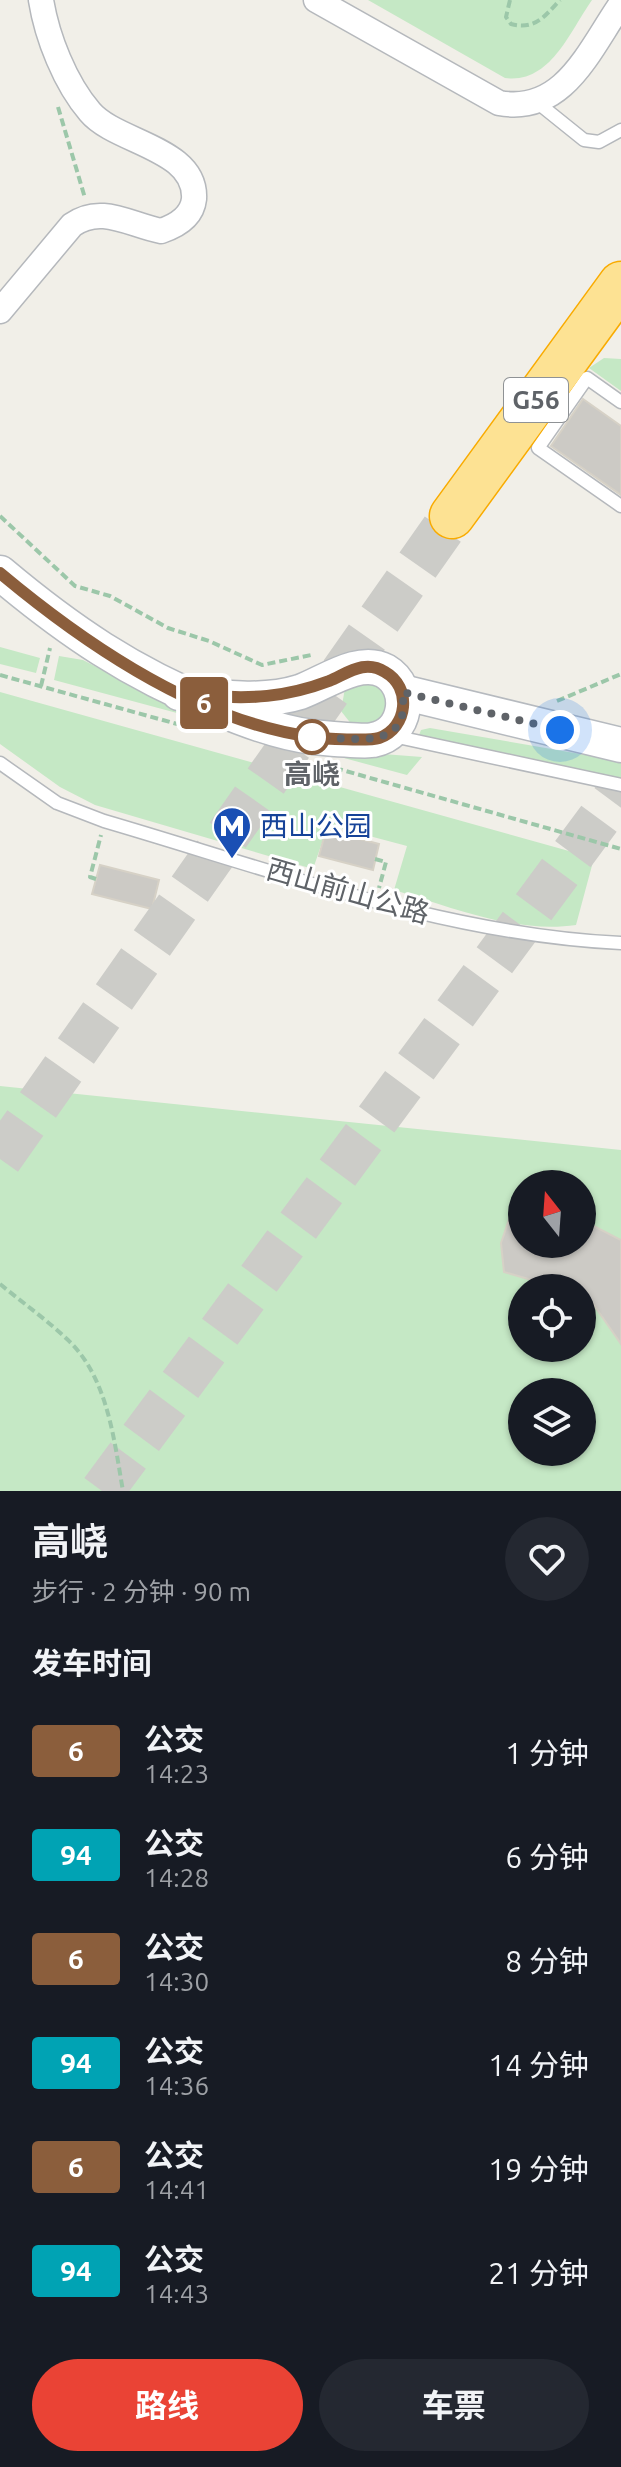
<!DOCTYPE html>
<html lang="zh">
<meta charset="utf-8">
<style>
:root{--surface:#171b24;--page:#242831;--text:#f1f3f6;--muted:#9ea1a6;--accent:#ea4335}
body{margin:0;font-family:Ubuntu,"Noto Sans SC",sans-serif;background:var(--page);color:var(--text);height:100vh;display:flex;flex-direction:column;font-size:30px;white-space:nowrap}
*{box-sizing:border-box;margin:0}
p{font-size:26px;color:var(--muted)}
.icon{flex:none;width:44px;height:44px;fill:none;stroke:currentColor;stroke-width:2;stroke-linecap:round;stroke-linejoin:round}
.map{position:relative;height:1491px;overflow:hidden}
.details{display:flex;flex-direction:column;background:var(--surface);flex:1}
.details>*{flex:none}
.badge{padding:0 16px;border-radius:6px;font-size:28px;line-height:52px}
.needle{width:52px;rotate:343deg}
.controls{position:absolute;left:508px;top:1170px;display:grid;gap:16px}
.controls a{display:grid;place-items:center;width:88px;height:88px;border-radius:50%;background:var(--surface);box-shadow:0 2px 6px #0004;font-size:40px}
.you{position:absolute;width:40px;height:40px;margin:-20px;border:6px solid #fff;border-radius:50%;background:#1a73e8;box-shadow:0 0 0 12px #1a73e833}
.map>.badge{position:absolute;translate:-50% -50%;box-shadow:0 0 0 4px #fff}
h2{padding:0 32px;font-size:30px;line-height:72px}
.round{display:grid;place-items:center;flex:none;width:84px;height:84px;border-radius:42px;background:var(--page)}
.head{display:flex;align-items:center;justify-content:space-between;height:136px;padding:0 32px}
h1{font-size:38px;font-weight:700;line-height:60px}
.button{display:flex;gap:16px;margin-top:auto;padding:16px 32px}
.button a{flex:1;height:92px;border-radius:48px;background:var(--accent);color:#fff;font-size:32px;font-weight:700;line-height:92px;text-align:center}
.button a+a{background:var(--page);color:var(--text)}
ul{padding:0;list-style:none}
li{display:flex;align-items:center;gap:24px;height:104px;padding:0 32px}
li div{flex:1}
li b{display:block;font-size:30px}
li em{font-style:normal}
li .badge{min-width:88px;font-weight:700;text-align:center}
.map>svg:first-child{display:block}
.green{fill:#c5e8c5;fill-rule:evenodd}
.building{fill:#cccac5;stroke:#d6d1c6;stroke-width:2}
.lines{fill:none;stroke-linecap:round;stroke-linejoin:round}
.highway-tunnel{stroke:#ccccc8;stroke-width:44;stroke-dasharray:44 22;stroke-linecap:butt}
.lane-casing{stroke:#b5b8bc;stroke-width:15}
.street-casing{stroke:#b5b8bc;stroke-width:27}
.secondary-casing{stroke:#b6babf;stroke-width:37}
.highway-casing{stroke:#f9ab00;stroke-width:47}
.path{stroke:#9cc7a9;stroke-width:4;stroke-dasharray:8 4;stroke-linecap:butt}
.lane{stroke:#fff;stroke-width:12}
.street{stroke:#fff;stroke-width:24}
.secondary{stroke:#fff;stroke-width:34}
.highway{stroke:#fde293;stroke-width:44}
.line-casing{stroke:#fff;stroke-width:18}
.line{stroke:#8b5e3c;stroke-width:12}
.walk{stroke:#5f6368;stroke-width:8;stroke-dasharray:0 14.4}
.stop-dot{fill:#fff;stroke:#8b5e3c;stroke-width:4}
.labels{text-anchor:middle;stroke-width:6;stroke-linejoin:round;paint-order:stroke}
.shield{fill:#fff;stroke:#8f9295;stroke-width:2}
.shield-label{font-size:26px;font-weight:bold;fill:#5f6368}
.stop-label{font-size:28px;font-weight:bold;fill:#5f6368;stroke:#fff}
.transit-label{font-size:28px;fill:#164399;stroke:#fff;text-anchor:start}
.street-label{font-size:28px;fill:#5f6368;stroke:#fff}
</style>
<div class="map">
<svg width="621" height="1491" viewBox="0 0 621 1491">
<rect width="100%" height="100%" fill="#f1efe8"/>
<g class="green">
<path d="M368,0H592C569,33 550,84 505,78Z"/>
<path d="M604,358L621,359V391L589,368Z"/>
<path d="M0,647L40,658L36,673L0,664Z"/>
<path d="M59,656L83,660L182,711L370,753L422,757L407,775L54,680Z"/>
<path d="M374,679L392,705L378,726L352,725L341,711L345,688Z"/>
<path d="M0,692L594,858L576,925C516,934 451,907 394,890L407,846L328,825L313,869L95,805L60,787L0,744Z"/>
<path d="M430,728L621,761V783L425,740L419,735L421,730Z"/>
<path d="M0,1086L621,1150V1491H0ZM522,1184H582V1244H522ZM522,1288H582V1348H522ZM522,1392H582V1452H522Z"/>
</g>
<g class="building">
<path d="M583,399L621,426V495L551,446Z"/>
<path d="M326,830L379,844L373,870L319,856Z"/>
<path d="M100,865L159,880L152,909L92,894Z"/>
<path d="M519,1190L522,1244H582V1220L621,1240V1344L582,1288H559L504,1272L501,1243Z"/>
</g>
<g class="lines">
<g class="highway-tunnel">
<path d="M0,1159L452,516"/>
<path d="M102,1491L621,789"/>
</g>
<defs>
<g id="lane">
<path d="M538,103L584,140L599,142L621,130"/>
<path d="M621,402L587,378L538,448L621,506"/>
<path d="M393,736L621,785"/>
<path d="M0,763L57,803L104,821C272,870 446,935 621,943"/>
</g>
<g id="street">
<path d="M316,0L499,103C564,115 589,50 621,4"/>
<path d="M0,311L72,225C101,204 130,225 161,231C176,226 192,217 194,199C197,148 116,143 90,112C65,83 47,37 41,0"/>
</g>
<g id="secondary">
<path d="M0,573C69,631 131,673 215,707C245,720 280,733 313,737C324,738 364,742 373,740C407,734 414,688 385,671C359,657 325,683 300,692C262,704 218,697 179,693"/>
<path d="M402,692L621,745"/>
</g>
<path id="highway" d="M452,516L621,284"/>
</defs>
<use href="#lane" class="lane-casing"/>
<use href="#street" class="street-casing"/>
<use href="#secondary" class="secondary-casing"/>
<use href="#highway" class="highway-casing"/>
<g class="path">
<path d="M510,0L506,17L511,24C535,30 544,17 560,0"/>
<path d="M58,107L85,198"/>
<path d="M0,516L75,586L110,596L168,628L209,641L262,665L311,655"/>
<path d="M0,675L188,727"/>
<path d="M41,686L50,648"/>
<path d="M557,701L621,674"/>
<path d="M335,768L621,849"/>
<path d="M375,859L386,862L379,888"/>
<path d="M96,879L90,877L101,835"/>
<path d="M0,1284C23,1303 47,1320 68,1340C108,1378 114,1440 123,1491"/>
</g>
<use href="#lane" class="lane"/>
<use href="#street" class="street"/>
<use href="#secondary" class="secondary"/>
<use href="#highway" class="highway"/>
</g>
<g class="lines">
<defs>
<path id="line" d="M0,573C86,645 198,722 313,737C324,739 370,741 379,738C408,728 412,687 385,672C365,659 348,673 329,681C287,697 248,700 204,695"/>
</defs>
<use href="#line" class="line-casing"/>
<use href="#line" class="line"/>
<path class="walk" d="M312,737C349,737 413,754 402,692L560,730"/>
</g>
<defs>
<symbol id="metro-pin" viewBox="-11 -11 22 30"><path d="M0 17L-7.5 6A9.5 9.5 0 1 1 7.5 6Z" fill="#1a4fb4" stroke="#fff"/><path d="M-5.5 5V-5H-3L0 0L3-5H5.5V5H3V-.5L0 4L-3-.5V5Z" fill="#fff"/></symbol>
</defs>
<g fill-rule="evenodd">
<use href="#metro-pin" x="210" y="804" width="44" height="60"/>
</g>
<circle class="stop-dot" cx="312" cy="737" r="16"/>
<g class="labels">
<rect class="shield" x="504" y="378" width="64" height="44" rx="6"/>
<g class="shield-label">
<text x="536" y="409">G56</text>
</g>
<g class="stop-label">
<text x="312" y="784">高峣</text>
</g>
<g class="transit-label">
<text x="260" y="836">西山公园</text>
</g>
<g class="street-label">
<text transform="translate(348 891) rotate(16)" y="10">西山前山公路</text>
</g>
</g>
</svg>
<div class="controls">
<a><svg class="needle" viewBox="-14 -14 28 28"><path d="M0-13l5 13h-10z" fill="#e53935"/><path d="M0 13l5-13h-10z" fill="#9ea1a6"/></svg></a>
<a><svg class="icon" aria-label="locate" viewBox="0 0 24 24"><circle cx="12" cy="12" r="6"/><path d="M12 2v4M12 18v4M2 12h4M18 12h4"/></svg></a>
<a><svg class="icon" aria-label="layers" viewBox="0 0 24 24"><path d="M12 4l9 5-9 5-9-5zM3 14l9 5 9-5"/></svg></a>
</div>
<div class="you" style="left:560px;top:730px"></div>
<b class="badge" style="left:204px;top:703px;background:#8b5e3c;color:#fff">6</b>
</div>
<section class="details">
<div class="head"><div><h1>高峣</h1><p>步行 · 2 分钟 · 90 m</p></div><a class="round"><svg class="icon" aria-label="heart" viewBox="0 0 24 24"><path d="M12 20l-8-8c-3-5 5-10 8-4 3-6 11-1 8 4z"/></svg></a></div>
<h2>发车时间</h2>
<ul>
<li><span class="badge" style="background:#8b5e3c;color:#fff">6</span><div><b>公交</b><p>14:23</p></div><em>1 分钟</em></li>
<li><span class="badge" style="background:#00a3b4;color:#fff">94</span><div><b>公交</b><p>14:28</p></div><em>6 分钟</em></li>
<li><span class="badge" style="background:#8b5e3c;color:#fff">6</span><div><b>公交</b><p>14:30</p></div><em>8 分钟</em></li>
<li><span class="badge" style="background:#00a3b4;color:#fff">94</span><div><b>公交</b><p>14:36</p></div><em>14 分钟</em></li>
<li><span class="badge" style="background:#8b5e3c;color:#fff">6</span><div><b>公交</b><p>14:41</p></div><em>19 分钟</em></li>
<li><span class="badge" style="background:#00a3b4;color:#fff">94</span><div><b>公交</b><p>14:43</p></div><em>21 分钟</em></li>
</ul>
<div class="button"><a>路线</a><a>车票</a></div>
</section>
